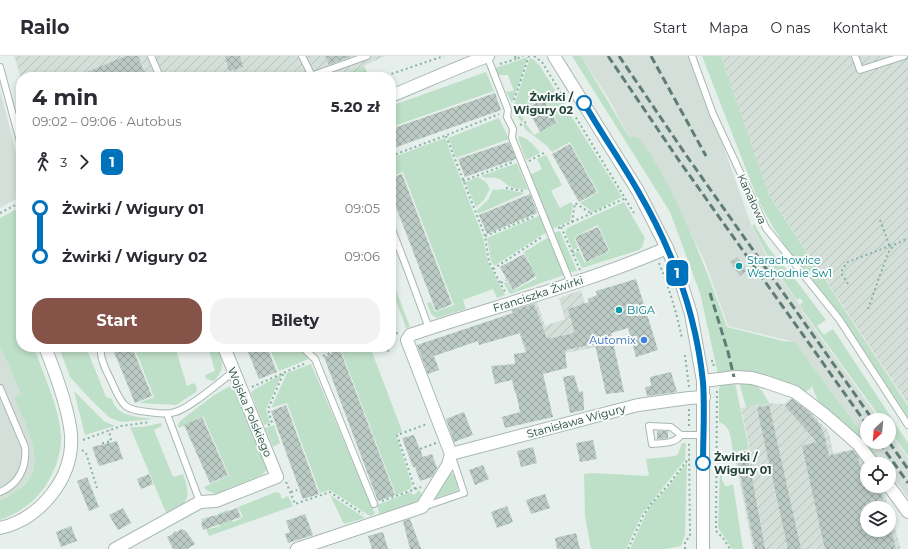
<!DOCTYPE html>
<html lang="pl">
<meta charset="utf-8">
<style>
:root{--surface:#fff;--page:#f2f2f3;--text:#2b2b33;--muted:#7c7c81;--line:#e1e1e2;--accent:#855347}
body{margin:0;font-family:Montserrat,sans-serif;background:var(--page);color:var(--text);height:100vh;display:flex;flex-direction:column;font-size:15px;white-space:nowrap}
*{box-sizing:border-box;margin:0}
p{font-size:13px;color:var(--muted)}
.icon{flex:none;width:22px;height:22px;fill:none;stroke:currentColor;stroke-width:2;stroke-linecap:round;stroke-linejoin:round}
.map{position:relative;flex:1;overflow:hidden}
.side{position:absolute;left:16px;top:16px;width:380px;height:280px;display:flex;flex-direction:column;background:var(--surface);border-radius:16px;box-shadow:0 2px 6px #0003}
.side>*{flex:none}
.badge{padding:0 8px;border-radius:6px;font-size:14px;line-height:26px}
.needle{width:26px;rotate:206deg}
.controls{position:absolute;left:860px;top:357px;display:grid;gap:8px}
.controls a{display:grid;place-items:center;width:36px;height:36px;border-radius:50%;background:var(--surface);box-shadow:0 2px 6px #0003;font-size:20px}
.map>.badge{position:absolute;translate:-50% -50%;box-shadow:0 0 0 2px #fff}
.legs{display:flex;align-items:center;gap:6px;height:44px;padding:0 16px;font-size:13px}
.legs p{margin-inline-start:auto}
.head{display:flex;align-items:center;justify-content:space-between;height:68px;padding:0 16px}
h1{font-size:22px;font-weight:700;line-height:30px}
.primary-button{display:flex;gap:8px;margin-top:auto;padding:8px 16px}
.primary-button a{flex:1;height:46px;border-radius:16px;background:var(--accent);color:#fff;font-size:16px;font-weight:700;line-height:46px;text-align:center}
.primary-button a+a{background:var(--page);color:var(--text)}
ul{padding:0 16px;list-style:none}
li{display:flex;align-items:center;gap:14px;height:48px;font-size:15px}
li i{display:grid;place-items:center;width:6px;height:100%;margin:0 5px;background:currentColor}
li i::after{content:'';width:10px;height:10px;margin:-5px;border:3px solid;border-radius:50%;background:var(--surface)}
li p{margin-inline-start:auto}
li:first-child i{background:linear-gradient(#0000 50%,currentColor 0)}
li:last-child i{background:linear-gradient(currentColor 50%,#0000 0)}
header{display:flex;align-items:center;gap:24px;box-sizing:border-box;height:56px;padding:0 20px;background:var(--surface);border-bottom:1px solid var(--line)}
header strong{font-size:19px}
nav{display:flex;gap:22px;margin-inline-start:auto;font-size:14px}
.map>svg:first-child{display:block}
.built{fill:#d4dfda}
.industrial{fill:url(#industrial-furrows);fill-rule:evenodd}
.green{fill:#bfe0c8}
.garden{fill:url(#garden-furrows)}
.building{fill:url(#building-cross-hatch)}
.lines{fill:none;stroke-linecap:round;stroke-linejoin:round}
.service-casing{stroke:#a8b8b2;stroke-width:8}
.minor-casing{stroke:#a8b8b2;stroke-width:14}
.tertiary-casing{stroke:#a8b8b2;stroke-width:14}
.path{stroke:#86b3a5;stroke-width:2;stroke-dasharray:2 3;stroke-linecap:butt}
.service{stroke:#fff;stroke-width:6}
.minor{stroke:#fff;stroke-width:12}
.tertiary{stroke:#fff;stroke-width:12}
.rail{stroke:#5f7d75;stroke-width:3;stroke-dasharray:8 4;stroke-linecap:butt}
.line-1-casing{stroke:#fff;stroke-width:9}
.line-1{stroke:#0072bc;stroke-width:6}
.stop-1-dot{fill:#fff;stroke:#0072bc;stroke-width:2}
.culture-dot{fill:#0f9aa8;stroke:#f7fbf9;stroke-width:1.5}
.shop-dot{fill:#3f7fe0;stroke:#f7fbf9;stroke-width:1.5}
.labels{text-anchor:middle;stroke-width:4;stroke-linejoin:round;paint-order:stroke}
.stop-label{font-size:11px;font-weight:bold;fill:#24423a;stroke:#f7fbf9;text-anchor:end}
.street-label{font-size:11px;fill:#24423a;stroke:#f7fbf9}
.culture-label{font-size:11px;fill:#0d838f;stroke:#f7fbf9;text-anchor:start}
.shop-label{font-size:11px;fill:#366cbe;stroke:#f7fbf9;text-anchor:end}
</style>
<header>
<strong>Railo</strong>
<nav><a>Start</a><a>Mapa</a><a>O nas</a><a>Kontakt</a></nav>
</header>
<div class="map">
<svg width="908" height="493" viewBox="0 0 908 493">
<defs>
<pattern id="industrial-furrows" width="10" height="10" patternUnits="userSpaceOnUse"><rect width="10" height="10" fill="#d4dfda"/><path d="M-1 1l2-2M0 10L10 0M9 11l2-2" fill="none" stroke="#b6c1bc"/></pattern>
<pattern id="garden-furrows" width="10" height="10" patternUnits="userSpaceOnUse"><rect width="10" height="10" fill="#bfe0c8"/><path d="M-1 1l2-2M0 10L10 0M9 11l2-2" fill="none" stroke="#a4c1ad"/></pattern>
<pattern id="building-cross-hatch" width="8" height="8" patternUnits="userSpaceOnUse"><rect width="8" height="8" fill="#bbcac4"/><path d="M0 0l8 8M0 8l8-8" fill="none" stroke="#98a6a0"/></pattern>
</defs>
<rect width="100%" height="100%" fill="#e6efeb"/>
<g class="built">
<path d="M581,0H691L752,171L773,212L800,249L802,255L880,364H867V385L795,286L728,270L705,206L656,107L638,81H629L610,45Z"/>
<path d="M0,35L21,115V140L0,152Z"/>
<path d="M0,290L21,338L14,341L34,387L35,397L34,410L31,419L25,427L17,435L0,444Z"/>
<path d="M889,376L908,402V442L889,415V408H884L868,386H889Z"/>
</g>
<g class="industrial">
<path d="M14,0H385L357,13L334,21H21V22Z"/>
<path d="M721,0H908V348L769,139Z"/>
<path d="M581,234L597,291L528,304L511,255L537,246L545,270L565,263L559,242Z"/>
<path d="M795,339L827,374L830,381L833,397L860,392L867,418V430H882L901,493H753L734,397L750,394L741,352L769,347L784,348ZM867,452H889V474H867Z"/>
</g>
<g class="green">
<path d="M572,0H581L629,81H638C645,90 652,99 657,109C686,160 707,215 727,271L783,285L795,286L884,408H876L819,348L812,330L810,333L803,337L718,318L700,237L670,156Z"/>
<path d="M702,0H721L769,139L908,350V362L835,252L784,188L773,171L758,144Z"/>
<path d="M528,1L512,47L506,36L514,35L508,19H498L495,12Z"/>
<path d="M530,2L534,4L540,10L622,141L593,156L580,147L598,136L570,86L552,96L547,90L525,73L523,69L526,68L534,79L558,67L544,42L520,55L524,64L521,66L513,52Z"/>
<path d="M486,16L494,35L391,71V50Z"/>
<path d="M499,62L509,83L456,102L448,82Z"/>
<path d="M519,80C528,82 535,90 540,97L526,104L518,82Z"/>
<path d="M445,82L483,181L488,206L505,239L497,242L493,233L463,244L466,253L437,262L431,258L427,247L431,246L435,256L454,249L403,116L391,120V102Z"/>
<path d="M546,99L562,129L551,135L560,152L571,146L573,149L570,165L552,173L530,119L542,113L537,103Z"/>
<path d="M517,107L528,134C523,133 514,133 509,130C504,127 502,123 496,122C490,120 487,124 481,120Z"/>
<path d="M478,121L486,126L490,133L484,144L476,151L465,126Z"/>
<path d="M493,133L495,134L503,133L525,137L478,158L477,154L488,144Z"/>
<path d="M624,146L645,182L642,191L639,194L582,212L574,197L579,195L585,207L610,195L598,169L574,181L578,191L573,194L565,176L567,172Z"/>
<path d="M21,151V190L18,199L17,220L21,248V291H34C43,318 59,350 61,379C62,397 55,415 46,429C35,446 19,457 0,464V444C56,421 31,382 14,341L21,338L0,290V162Z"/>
<path d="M541,159L547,176L494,210L491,205L487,182Z"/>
<path d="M754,168L770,194L798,227L826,264L817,270L824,279L833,273L908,387V400L889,374V364H882L803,255L800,249L803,246L800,242L797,244L774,212L752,170Z"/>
<path d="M560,175L577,215L570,216L569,214L554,177Z"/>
<path d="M549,181L564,219L510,238L504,227L507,226L513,235L537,222L524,196Z"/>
<path d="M391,221L410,271L406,272L391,231Z"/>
<path d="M59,291H86L106,341L112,343C116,361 139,361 154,363L121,366L110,362L91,344L70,321Z"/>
<path d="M134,291H175L187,330L194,327L197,332L196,336L176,349L139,347L154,341Z"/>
<path d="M208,291H219C221,307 227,311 214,325L206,323L205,319L215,315Z"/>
<path d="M269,291H297L309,303L279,315Z"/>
<path d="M350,291H362L372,296L402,375L396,379L412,429L410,433L396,439L341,294Z"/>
<path d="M311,308L375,458L370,460L330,434L320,437L287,347L271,352L287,317Z"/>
<path d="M282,318L266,353L270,366L264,369L251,337L252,335Z"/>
<path d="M739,326L753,327L762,335L769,347L746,351Z"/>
<path d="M735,327L749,393L733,396C731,384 732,371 719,366V332L721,329Z"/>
<path d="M232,329L235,330L268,413L262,419L215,438L206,434L204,431L229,419L203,360L179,372L178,369L180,365L214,339Z"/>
<path d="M74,335L104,365L115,370L85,379Z"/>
<path d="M161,367L162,370L154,374L173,421L183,418C192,444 188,445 167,459L130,371H142Z"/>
<path d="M274,369L280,387L273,391L265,372Z"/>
<path d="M682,387H686L685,404L642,458L626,493H591L585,460L584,418L592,417L649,420L646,403L675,400L678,398Z"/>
<path d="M687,406L685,479L681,490L665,493H630L645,460L651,449L669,430Z"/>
<path d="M720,415H722V424L725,430H728L733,428L743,493H732L723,479L718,472Z"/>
<path d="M450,417L455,419L458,433L457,435L436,442L435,441Z"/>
<path d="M419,434L423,440L413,448L380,460L377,449L410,436L414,439Z"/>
<path d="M276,436L280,437L282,443L288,440L293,450L209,480L201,463L206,462L209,473L220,470L217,458L228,454L233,466L243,461L238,451Z"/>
<path d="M330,439L365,462L344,468Z"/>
</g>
<path class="garden" d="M364,10L369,21H334Z"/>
<g class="building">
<path d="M126,0H138L146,21H75Z"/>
<path d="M225,0H240L243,11L229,15Z"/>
<path d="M325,0H351L329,9Z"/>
<path d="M495,37L501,54L391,93V73Z"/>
<path d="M544,43L557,67L540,76L527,52Z"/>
<path d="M509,86L516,103L465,121L458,103Z"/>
<path d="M570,88L597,136L579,146L552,98Z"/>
<path d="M402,118L452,248L436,255L391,138V122Z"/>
<path d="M530,138L537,157L487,178L479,159Z"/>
<path d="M598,171L609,195L586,206L575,181Z"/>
<path d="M524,198L536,220L513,234L500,211Z"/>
<path d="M737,201L747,214L740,220L730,206Z"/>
<path d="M636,223L658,294L636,301L628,272L611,277L624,336L606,338L595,288L565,294L567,312L543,318L553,361L505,372L502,361L520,356L516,337H515L512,324L495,328L491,310L515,308L514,298L527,296L520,277L479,289L478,285L434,300L439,314L428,318L417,289L513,257L512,254L534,248L547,283L575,277L568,253L589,246L588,243L597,239L596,235Z"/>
<path d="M112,291H132L152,340L135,347Z"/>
<path d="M246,291H267L277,316L259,323Z"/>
<path d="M340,294L395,439L378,445L324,301Z"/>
<path d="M671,316L677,336L647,340L645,331L651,330L650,321Z"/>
<path d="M574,319L579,336L583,335L584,354L570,357L563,321Z"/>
<path d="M792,343L808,355L819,368L824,378L829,400L853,394L858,401L865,430H876L877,433L880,432L885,452H867V474H891L896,493H825L802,390L817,386L785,350Z"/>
<path d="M286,349L319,438L303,443L271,355Z"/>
<path d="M769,349L801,493H788L757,352Z"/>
<path d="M464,356L473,379L454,386L446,363Z"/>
<path d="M202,361L228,419L210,427L184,369Z"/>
<path d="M657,375H668V382L657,383Z"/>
<path d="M414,379L423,401L432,398L437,412L432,421L420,425L415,411H413L402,382Z"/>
<path d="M593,384L597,403L580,406L576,387Z"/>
<path d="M117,385L123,403L99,410L92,391Z"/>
<path d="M533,391L537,407L521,411L517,395Z"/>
<path d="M747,395L765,493H755L736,397Z"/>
<path d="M483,409L489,423L475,429L469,414Z"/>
<path d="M149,418L153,428L141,433L137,423Z"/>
<path d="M87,421L99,451L89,455L77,425Z"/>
<path d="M545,438L550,452L531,458L526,444Z"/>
<path d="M507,450L513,466L497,472L491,456Z"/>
<path d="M123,452L131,467L118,474L109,459Z"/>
<path d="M237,452L241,461L203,474L201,467L207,464L206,462L216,459V460Z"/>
<path d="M305,458L313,479L288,487L285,478L290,476L286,465Z"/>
<path d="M410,463L421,493H410L403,465Z"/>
<path d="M71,470L77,485L61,491L56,476Z"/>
<path d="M181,473L186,475L195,488L187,493H173L167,481L173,478L174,475L177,476Z"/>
<path d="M383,476L388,493H372L368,480Z"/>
<path d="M576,477L580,493H557L555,482Z"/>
</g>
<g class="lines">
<defs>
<g id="service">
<path d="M151,0L160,21"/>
<path d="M302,0L312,20"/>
<path d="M487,0L508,54L507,61L513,73L512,82L571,228"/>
<path d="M692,0L713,58L766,172L839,263L908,369"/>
<path d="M855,0L860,14L904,0"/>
<path d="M0,11L21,89"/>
<path d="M308,21L367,0"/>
<path d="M391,171L408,215L427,267"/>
<path d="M101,291C99,304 109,319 114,331C123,351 126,354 148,356C157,357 167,359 175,356C189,353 221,325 233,316"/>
<path d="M302,291L315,303L374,448"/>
<path d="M0,332L25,391C27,411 19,428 0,436"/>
<path d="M167,358L200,446"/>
<path d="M681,379C675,388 661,387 652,388L649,370L671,371L681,379H703"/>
<path d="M423,451L464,437L452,401"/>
</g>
<g id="minor">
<path d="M391,40C423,27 455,12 488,0"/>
<path d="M703,325L736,321L752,322L766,326L795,336L825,359L858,388L873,408"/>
<path d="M451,398L638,349L689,342L704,341"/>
<path d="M889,430L908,456"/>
<path d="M0,472C40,463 74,422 71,379C69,353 55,316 45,291"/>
<path d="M115,493L200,446L216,445L277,421L224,291"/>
<path d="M297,493L422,451L448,409L451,398L407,284L410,279C495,250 584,228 667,192"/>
</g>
<path id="tertiary" d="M554,0L638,135L667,192L681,226L691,258L703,325V493"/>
</defs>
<use href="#service" class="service-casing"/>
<use href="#minor" class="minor-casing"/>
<use href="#tertiary" class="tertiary-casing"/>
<g class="path">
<path d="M515,0L516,3L523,0"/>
<path d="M534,0L542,6L634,157"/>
<path d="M500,8L516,3"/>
<path d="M382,21L444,0"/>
<path d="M514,44L529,0"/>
<path d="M520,69L526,66"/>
<path d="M446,80L485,180L489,206L505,236"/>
<path d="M391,100L447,79L499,58"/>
<path d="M529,105L546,96"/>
<path d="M463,125L513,106"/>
<path d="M506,132L524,135"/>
<path d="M0,157L21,146"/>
<path d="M391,159L395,157"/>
<path d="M880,164L890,191"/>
<path d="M572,166L626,142"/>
<path d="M561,171L580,214"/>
<path d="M558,172L572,166L575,147L592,158"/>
<path d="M485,180L535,160"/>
<path d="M572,196L580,193"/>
<path d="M659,207C669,232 677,257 682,283"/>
<path d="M391,210L396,209"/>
<path d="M493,213L542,181"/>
<path d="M501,227L506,224"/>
<path d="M848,228L841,217L843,212L848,206L892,189"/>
<path d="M868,253L888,197L894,189L908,182"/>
<path d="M391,278L398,277"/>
<path d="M365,291L373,295L383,292"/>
<path d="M383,292L389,295"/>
<path d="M685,299L689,331"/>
<path d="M323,300L344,291"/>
<path d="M711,305H713L714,312"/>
<path d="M252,331L306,307"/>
<path d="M689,353V371"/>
<path d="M268,369L272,367L268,353L284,316"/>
<path d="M83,384L121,370L150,366"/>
<path d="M103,388V387L111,385L109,374"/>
<path d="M420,393L436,387"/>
<path d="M82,394L86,397L97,432"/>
<path d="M286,426L295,448L330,436L363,458"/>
<path d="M415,433L397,379L427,368"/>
<path d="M291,436L297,434"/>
<path d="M382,445L421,431"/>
<path d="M716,472L717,334"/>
<path d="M716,475L723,482L730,493"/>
<path d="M628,493L643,460L651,448L669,428L689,402"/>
<path d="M685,493V486L690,480L689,387"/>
</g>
<use href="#service" class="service"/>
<use href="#minor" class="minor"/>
<use href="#tertiary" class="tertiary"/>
<g class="rail">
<path d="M608,0L680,106L867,369"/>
<path d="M619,0L686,99L873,364"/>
<path d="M651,0L706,100"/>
<path d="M710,237L728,296L734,321"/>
<path d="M879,386L908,427"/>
<path d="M889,386L908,413"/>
</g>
</g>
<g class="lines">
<defs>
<path id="line-1" d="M584,47C601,77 621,105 638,135C672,193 696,258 703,326C705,353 703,380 703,407"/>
</defs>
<use href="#line-1" class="line-1-casing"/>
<use href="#line-1" class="line-1"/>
</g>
<g class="stop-1-dot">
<circle cx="584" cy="47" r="7"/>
<circle cx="703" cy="407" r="7"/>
</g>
<g class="culture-dot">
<circle cx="739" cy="210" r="4"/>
<circle cx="619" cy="254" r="4"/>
</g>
<circle class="shop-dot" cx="644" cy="284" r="4"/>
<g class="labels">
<g class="stop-label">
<text x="573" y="45">Żwirki /<tspan x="573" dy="13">Wigury 02</tspan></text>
<text x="714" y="405" text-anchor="start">Żwirki /<tspan x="714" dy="13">Wigury 01</tspan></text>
</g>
<g class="street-label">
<text transform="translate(752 143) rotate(65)" y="4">Kanałowa</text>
<text transform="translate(538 238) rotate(-18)" y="4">Franciszka Żwirki</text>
<text transform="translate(250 356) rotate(67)" y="4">Wojska Polskiego</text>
<text transform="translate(576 365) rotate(-15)" y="4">Stanisława Wigury</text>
</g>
<g class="culture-label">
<text x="747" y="208">Starachowice<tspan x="747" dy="13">Wschodnie Sw1</tspan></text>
<text x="627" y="258">BIGA</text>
</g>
<g class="shop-label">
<text x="636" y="288">Automix</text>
</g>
</g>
</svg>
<div class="controls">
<a><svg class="needle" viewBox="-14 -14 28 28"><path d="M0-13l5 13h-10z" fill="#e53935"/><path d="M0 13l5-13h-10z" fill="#7c7c81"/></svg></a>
<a><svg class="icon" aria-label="locate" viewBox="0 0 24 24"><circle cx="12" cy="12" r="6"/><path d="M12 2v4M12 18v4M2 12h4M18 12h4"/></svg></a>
<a><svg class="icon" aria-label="layers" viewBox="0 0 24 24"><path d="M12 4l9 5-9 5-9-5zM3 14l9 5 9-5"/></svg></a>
</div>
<b class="badge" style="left:677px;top:217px;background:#0072bc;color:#fff">1</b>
<section class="side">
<div class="head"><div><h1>4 min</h1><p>09:02 – 09:06 · Autobus</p></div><b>5.20 zł</b></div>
<div class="legs"><svg class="icon" aria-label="walk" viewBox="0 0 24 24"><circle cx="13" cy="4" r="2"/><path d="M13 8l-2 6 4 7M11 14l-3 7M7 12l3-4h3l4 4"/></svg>3<svg class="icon" aria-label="forward" viewBox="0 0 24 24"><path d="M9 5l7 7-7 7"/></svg><b class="badge" style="background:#0072bc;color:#fff">1</b></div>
<ul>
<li><i style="color:#0072bc"></i><b>Żwirki / Wigury 01</b><p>09:05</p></li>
<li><i style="color:#0072bc"></i><b>Żwirki / Wigury 02</b><p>09:06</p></li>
</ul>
<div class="primary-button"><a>Start</a><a>Bilety</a></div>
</section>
</div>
